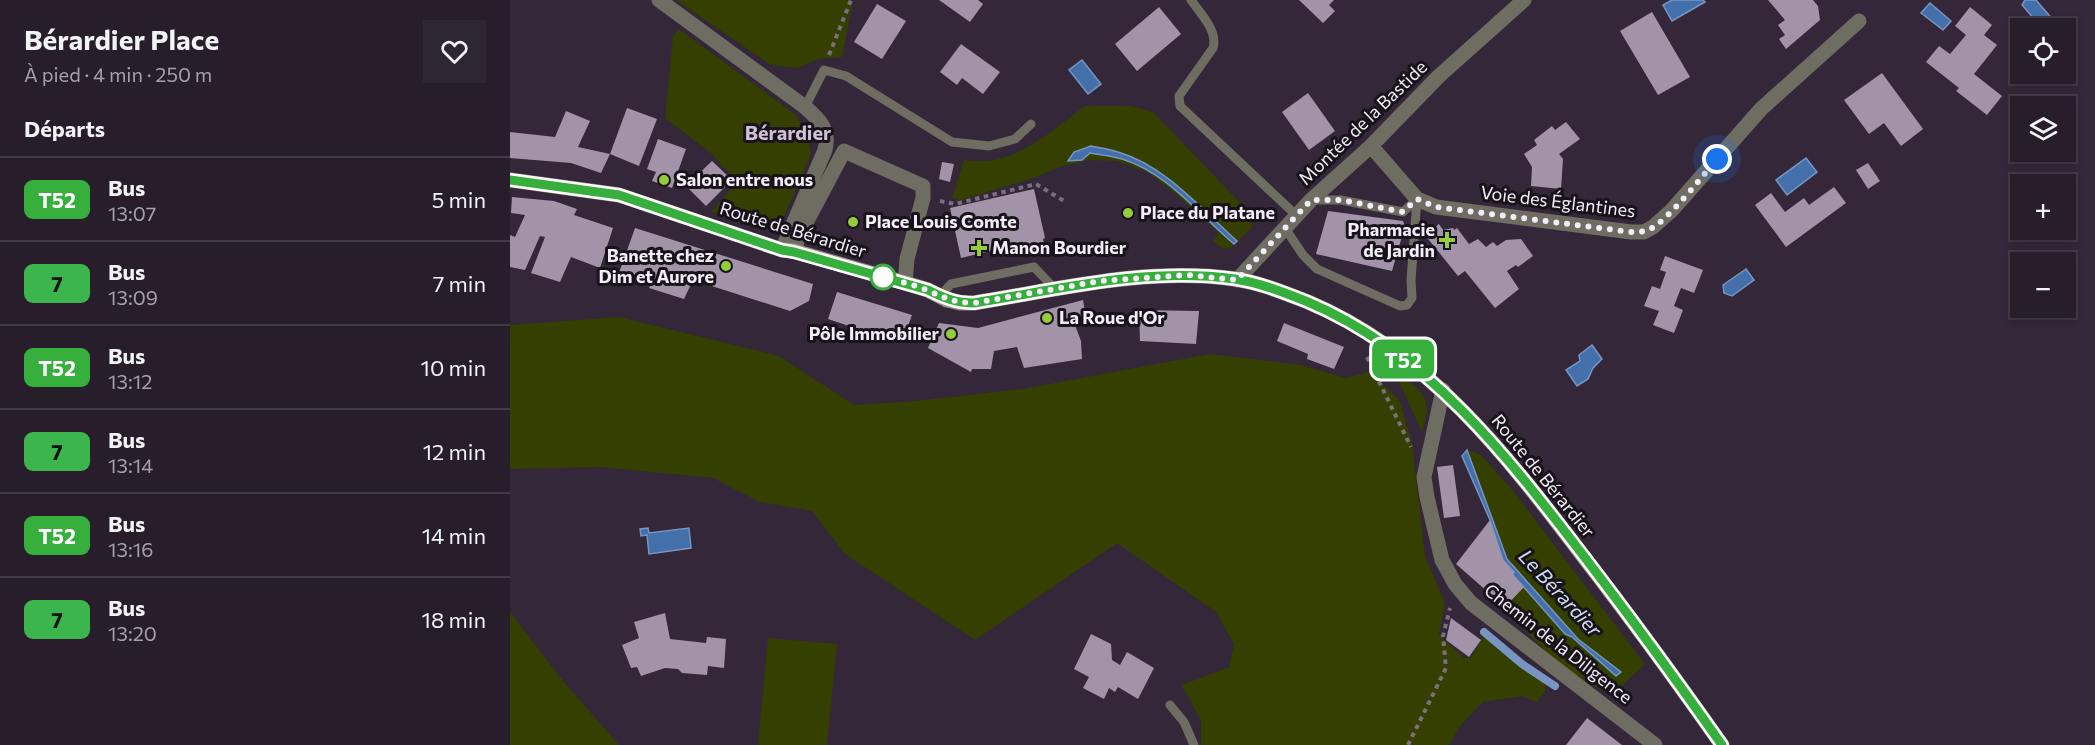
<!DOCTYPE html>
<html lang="fr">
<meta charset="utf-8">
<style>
:root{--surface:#271d2b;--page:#2f2633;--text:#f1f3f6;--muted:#a4a2a9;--line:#433b47}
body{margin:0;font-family:Commissioner,sans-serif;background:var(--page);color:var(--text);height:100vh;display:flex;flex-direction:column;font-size:22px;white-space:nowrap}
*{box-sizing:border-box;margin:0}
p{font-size:20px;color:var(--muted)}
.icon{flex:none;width:33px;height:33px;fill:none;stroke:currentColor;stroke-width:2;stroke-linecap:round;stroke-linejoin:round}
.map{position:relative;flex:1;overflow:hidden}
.panel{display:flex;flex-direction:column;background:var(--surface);width:510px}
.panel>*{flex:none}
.badge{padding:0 12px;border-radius:9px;font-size:21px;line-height:39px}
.buttons{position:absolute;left:1500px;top:18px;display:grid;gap:12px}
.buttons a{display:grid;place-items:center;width:66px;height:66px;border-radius:0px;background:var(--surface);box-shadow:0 3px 9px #0003,0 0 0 2px var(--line);font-size:30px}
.you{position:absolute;width:30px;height:30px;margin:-15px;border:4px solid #fff;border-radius:50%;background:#1a73e8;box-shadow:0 0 0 9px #1a73e833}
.map>.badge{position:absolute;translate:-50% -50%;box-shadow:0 0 0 3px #fff}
h2{padding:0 24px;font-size:22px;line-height:54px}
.round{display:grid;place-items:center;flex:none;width:63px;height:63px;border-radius:0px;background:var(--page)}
.headline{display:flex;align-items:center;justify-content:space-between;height:102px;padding:0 24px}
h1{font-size:28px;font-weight:700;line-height:45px}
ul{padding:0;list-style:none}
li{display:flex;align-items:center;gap:18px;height:84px;padding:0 24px;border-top:2px solid var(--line)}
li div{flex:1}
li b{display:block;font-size:22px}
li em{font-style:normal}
li .badge{min-width:66px;font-weight:700;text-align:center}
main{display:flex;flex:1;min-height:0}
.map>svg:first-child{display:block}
.green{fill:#343f00}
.water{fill:#4370aa;stroke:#7895c1;stroke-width:1.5}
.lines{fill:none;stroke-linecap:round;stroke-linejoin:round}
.stream{stroke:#7895c1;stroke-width:8}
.building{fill:#a293a9}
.path{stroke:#7b6f7f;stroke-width:4;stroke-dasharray:4.5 4.5;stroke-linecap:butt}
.service{stroke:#6f6c62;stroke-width:9}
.minor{stroke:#6f6c62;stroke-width:15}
.secondary{stroke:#958f7f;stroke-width:15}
.line-casing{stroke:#fff;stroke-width:14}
.line{stroke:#36af3d;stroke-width:9}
.walk{stroke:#f4ecf8;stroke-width:6;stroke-dasharray:0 10.8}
.poi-dot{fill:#95cc3b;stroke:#18131b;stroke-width:2}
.stop-dot{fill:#fff;stroke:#36af3d;stroke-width:3}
.labels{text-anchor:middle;stroke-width:6;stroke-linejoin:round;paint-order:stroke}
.street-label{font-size:18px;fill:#f4ecf8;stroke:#18131b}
.poi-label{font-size:18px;font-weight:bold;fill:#f4ecf8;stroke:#18131b;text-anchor:start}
.neighbourhood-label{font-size:20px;font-weight:bold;fill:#d0c1d8;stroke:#18131b}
.water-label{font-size:20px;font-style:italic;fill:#d0ddee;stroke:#18131b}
</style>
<main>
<section class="panel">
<div class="headline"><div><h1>Bérardier Place</h1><p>À pied · 4 min · 250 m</p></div><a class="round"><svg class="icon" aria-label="heart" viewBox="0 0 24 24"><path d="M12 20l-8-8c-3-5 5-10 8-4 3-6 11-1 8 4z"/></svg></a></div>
<h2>Départs</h2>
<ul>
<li><span class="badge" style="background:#36af3d;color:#fff">T52</span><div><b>Bus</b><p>13:07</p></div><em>5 min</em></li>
<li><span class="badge" style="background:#3cb54c;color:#111">7</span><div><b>Bus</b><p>13:09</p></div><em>7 min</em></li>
<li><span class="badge" style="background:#36af3d;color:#fff">T52</span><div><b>Bus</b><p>13:12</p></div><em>10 min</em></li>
<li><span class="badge" style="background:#3cb54c;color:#111">7</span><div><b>Bus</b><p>13:14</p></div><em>12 min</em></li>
<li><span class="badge" style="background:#36af3d;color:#fff">T52</span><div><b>Bus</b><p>13:16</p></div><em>14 min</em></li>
<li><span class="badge" style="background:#3cb54c;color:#111">7</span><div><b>Bus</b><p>13:20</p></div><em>18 min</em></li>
</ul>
</section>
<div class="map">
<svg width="1585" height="745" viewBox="0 0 1585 745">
<rect width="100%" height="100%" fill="#342739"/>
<g class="green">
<path d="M166,0H343L332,57L309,59L287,68L261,65Z"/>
<path d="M169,29L286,115L298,136L301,154L272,221L260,225L201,212L227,182L202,154L155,118L163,36Z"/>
<path d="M575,106H620L643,112L743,216L741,229L720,248L713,249L703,241L709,233L666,194L639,173L607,161L579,160L549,167L524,178L451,200L442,198L454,160C504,168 537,134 575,106Z"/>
<path d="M109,317L269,356L344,405L406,401L513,389L700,354L791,365L836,378L859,372L889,399L902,443L915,556L935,603L929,635L954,658H961L976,631L1033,677L1036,690L1027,702L1013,696L973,702L950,726L939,745H691V721L672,685L719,667L724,644L706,612L607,543L465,640L335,554L302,511L250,502L203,478L91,467L0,469V325Z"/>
<path d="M885,373C914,391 923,397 912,432Z"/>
<path d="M957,450L971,455L1003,491L1135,664L1101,696L1048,664L995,609L1016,582L998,558Z"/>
<path d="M0,612L53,681L109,745H0Z"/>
<path d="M258,638L327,644L317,745H248Z"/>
</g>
<g class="water">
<path d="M1162,0H1193L1195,2L1162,21L1153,5Z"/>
<path d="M1515,0H1526L1544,21L1532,28L1512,5Z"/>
<path d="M1420,3L1441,21L1433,30L1411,13Z"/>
<path d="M572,60L591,84L578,94L559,70Z"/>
<path d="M581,146C590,148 599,149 608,152C656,166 691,209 727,241L724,244C689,215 658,173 612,159C602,156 591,155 580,153L572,160L558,161L564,152Z"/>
<path d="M1296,158L1307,172L1277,195L1266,180Z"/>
<path d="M1236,269L1244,280L1222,296L1214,293L1213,285Z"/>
<path d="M1082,345L1092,359L1083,368L1078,379L1067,386L1056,370L1070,361L1069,355Z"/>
<path d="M957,450L997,559L1068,639L1111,672L1106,676L1062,637L1055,634L1003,575L1004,572L993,560L980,520L952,456Z"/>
<path d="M138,528L139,533L179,528L181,548L139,554L137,535L131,536L130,529Z"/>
</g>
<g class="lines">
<path class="stream" d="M974,632L1012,664L1045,686"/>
</g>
<g class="building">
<path d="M429,0H468L473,4L460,22Z"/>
<path d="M789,0H824L819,5L825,11L813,23Z"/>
<path d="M1258,0H1303L1308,6L1310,20L1276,49L1269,39L1275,35L1268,25L1275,20Z"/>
<path d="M367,4L396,21L372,59L344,42Z"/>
<path d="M649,7L671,34L627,71L605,44Z"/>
<path d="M1460,7L1482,25L1474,35L1487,45L1464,74L1492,96L1477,115L1446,91L1449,88L1416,62L1429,46L1440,54L1456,35L1445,26Z"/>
<path d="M1142,12L1180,77L1148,95L1110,31Z"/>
<path d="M451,44L490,72L473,94L452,78L447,85L430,72Z"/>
<path d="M1372,73L1413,129L1391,146L1374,123L1359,134L1334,100Z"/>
<path d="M798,93L825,131L799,150L772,112Z"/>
<path d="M117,108L147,119L129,166L100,154Z"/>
<path d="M56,111L80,121L68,147L100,154L91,173L61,163L0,158V132L45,137Z"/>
<path d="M1056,122L1070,139L1049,154L1053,159L1051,189L1021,186L1022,167L1014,154L1027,145L1024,140L1042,126L1045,130Z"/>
<path d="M148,139L176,149L162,188L142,181L146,172L137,169Z"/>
<path d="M202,161L222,180L196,206L176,186Z"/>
<path d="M432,162L444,164L440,182L429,179Z"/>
<path d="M1358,163L1370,181L1358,189L1346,170Z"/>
<path d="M1324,187L1336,203L1276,247L1245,205L1261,193L1275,212L1294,198L1299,205Z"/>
<path d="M524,189L535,238L533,239L535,247L495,257L493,248L451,258L440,208Z"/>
<path d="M2,197L44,201L67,209L64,215L103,228L90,268L61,257L50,282L21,273L35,237L30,236L15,270L0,267V235L5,237L15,215L1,213Z"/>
<path d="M818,211L893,221L895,226L882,271L806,254Z"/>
<path d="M929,224L933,230L943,228L944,230L947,228L959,244L968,239L976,247L983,242L987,246L996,240L1011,239L1023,256L1008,267L1006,265L997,271L1009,289L985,308L955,271L948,276L915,235Z"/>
<path d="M125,228L303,284L299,301L280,311L183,280L174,299L139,288L141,284L109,273Z"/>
<path d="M1155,256L1193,270L1184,293L1171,288L1164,306L1173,310L1164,333L1143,325L1149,311L1134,306L1142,286L1150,289L1156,272L1150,270Z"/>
<path d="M327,292L402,315L393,340L374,333L371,341L351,330L318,319Z"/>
<path d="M573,300L576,318L563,320L571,341L572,359L514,368L507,347L484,351L481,369H462L461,372L418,348L429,323L468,328Z"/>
<path d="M629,310L689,311L686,344L630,341Z"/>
<path d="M774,323L834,347L824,369L797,359L798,354L767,341Z"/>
<path d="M943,465L950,516L934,518L927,467Z"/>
<path d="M980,520L993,560L1004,572L1003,575L1014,587L995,607L946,564Z"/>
<path d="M155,613L160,639L196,643L197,637L216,639L214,668L198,666L197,675L172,673L168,669L155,668L131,676L127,667L121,668L112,645L129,638L124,622Z"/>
<path d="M941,618L971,640L959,657L936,640Z"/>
<path d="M581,634L601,644L602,660L610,665L617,652L644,668L628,699L608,687L605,692L599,688L594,699L573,688L579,677L564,669Z"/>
<path d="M1077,718L1112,745H1056Z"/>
</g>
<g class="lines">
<g class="path">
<path d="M319,55L341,0"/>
<path d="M430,201L445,204L526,184L554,201"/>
<path d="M857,357L901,447"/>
<path d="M898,745L936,668L933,636L940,608"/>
</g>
<g class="service">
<path d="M681,0C691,14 708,31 703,48L669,96L670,106L787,216"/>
<path d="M295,107L314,70L336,76L442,142L479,146L505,139L521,124"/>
<path d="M801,200H831L893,212L907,199"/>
<path d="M775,228L793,255L807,269L890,306L897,305L902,298L901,280L907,199"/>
<path d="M430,296L441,284L524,267L545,289"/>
<path d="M660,705L674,722L684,745"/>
</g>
<g class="minor">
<path d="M149,0L295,107C310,120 320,130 315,150L272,250"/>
<path d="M861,146L907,199L926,207L1121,232H1134L1143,227L1162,210L1251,109L1349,21"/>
<path d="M284,251L289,236L334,151L413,186V198L397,259L395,283"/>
<path d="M727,280L801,200L861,146L929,76L1014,0"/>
<path d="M933,390L914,477L917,497L932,560L945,584L961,603L1145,745"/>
</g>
<path class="secondary" d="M0,180L109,195L272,250L284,251L395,283L418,290L437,300L450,303H464C551,289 637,267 725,279C751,283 775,293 798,302C918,352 997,456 1073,556C1121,618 1167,681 1212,745"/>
</g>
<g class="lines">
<defs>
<path id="line" d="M0,180L109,195L272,250L284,252L418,290C434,298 446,303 464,303C551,289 637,267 725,279C751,283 775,293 798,302C921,354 1001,461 1079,563C1125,623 1169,684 1212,745"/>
</defs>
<use href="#line" class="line-casing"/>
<use href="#line" class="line"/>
<path class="walk" d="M373,277C388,281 405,285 419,291C435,298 446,303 464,303L590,281L677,275L727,280L801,200H831L893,212L907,199L926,207L1121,232C1126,232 1131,232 1136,231C1156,224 1191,177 1207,159"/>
</g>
<g class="poi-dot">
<circle cx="154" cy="180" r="6"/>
<circle cx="618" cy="213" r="6"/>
<circle cx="343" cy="222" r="6"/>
<path d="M934 231h6v6h6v6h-6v6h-6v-6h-6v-6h6z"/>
<path d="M466 239h6v6h6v6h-6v6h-6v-6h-6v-6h6z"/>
<circle cx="216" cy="266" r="6"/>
<circle cx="537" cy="318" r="6"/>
<circle cx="441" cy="334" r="6"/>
</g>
<circle class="stop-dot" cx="373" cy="277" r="12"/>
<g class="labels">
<g class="street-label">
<text transform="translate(853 123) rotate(-44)" y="6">Montée de la Bastide</text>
<text transform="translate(1048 202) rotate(7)" y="6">Voie des Églantines</text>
<text transform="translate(283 230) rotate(17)" y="6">Route de Bérardier</text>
<text transform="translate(1033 476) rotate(51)" y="6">Route de Bérardier</text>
<text transform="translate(1048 644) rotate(38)" y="6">Chemin de la Diligence</text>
</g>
<g class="poi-label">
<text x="166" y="186">Salon entre nous</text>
<text x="630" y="219">Place du Platane</text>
<text x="355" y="228">Place Louis Comte</text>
<text x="925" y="236" text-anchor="end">Pharmacie<tspan x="925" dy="21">de Jardin</tspan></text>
<text x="482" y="254">Manon Bourdier</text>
<text x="204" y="262" text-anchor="end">Banette chez<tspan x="204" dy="21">Dim et Aurore</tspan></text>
<text x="549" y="324">La Roue d'Or</text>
<text x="429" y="340" text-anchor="end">Pôle Immobilier</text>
</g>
<g class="neighbourhood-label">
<text x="278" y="140">Bérardier</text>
</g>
<g class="water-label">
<text transform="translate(1050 593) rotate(47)" y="7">Le Bérardier</text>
</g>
</g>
</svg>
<div class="buttons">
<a><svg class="icon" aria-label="locate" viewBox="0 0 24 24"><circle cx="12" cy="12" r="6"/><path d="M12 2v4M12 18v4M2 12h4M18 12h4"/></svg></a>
<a><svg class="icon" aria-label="layers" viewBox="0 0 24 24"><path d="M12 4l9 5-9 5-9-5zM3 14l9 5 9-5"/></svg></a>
<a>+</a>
<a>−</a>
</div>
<div class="you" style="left:1207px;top:159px"></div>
<b class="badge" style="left:893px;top:359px;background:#36af3d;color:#fff">T52</b>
</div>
</main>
